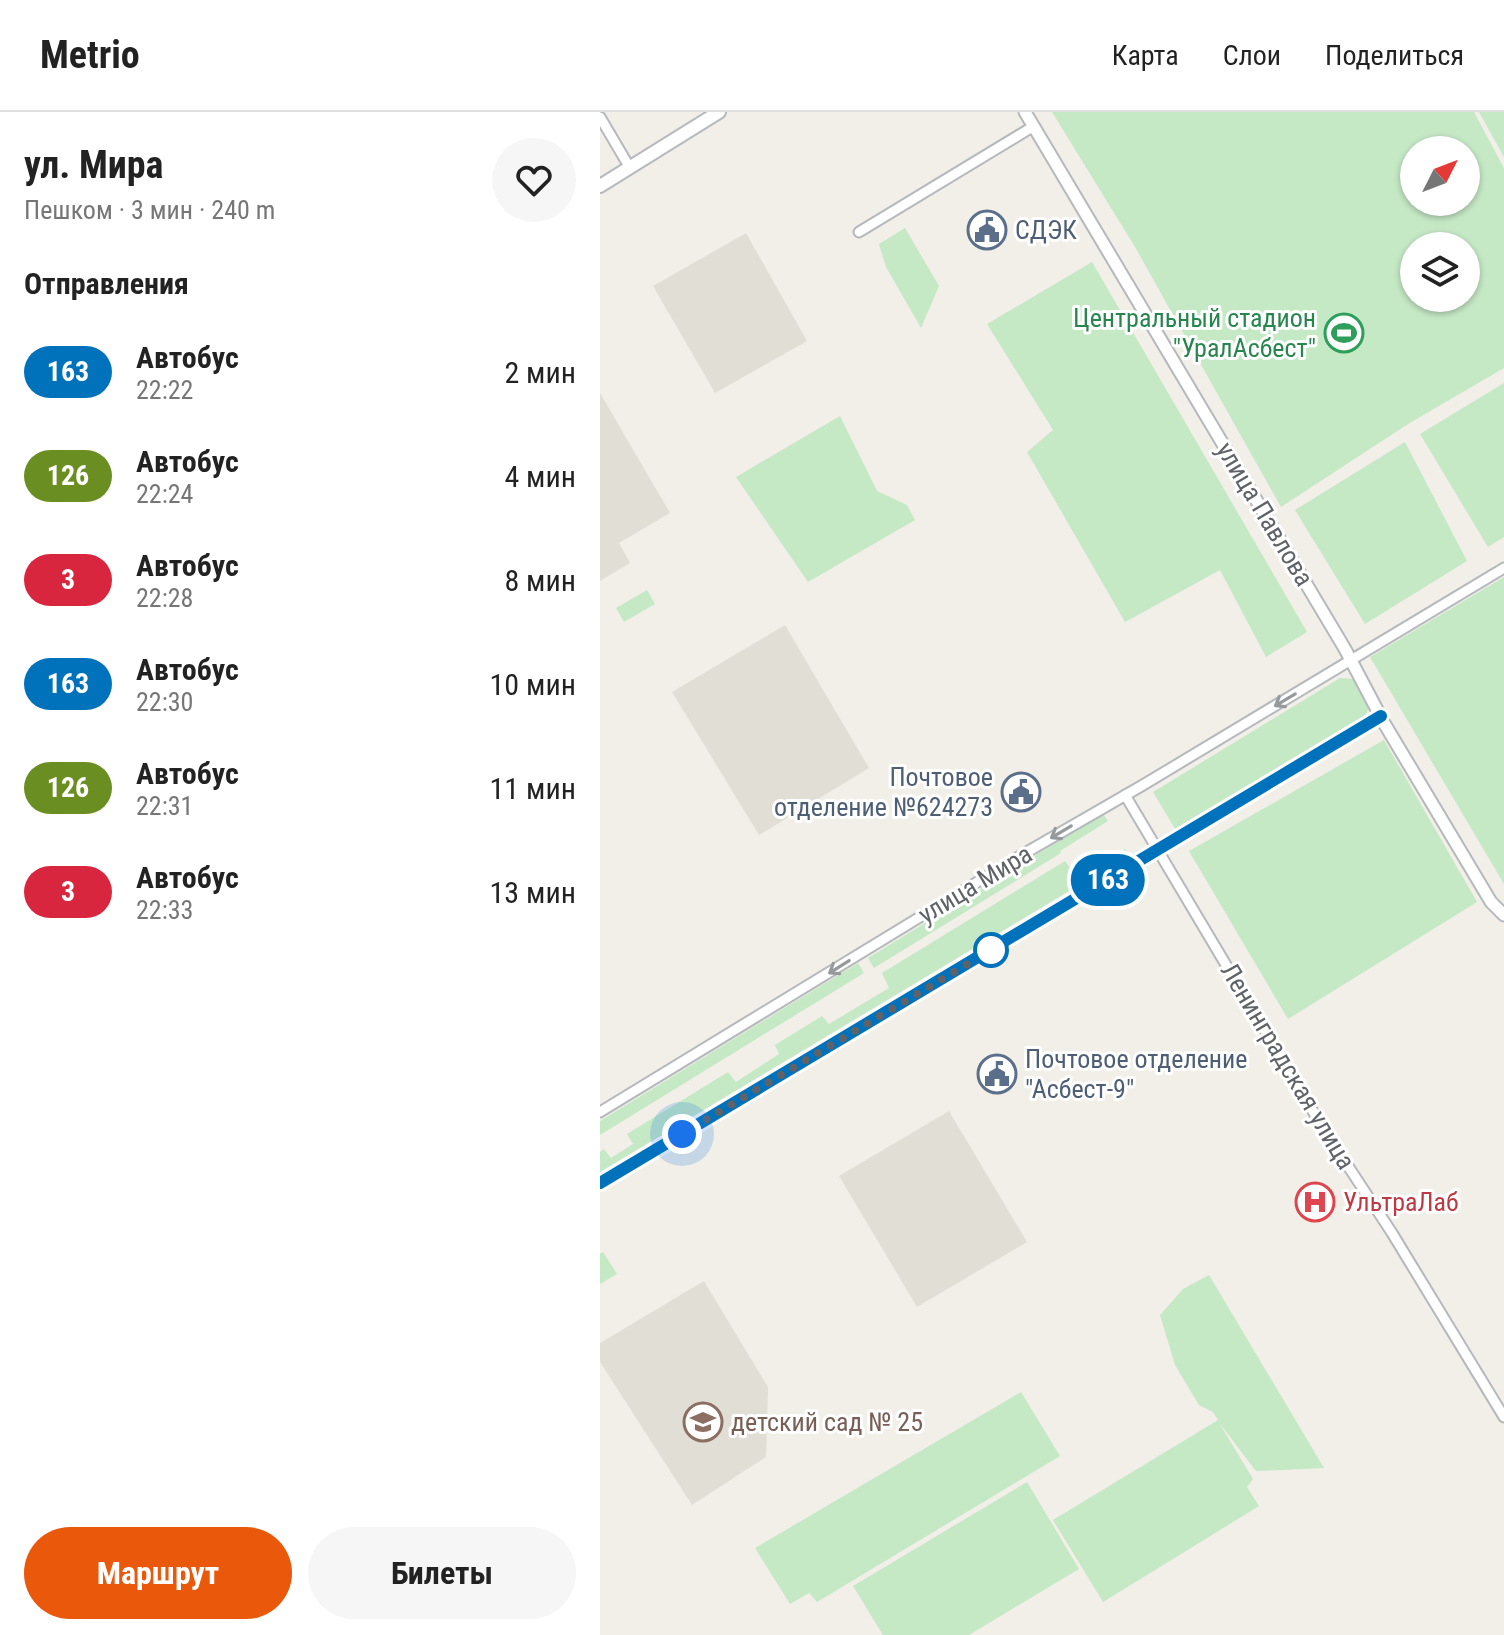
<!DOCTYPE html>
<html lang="ru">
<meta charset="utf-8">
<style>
:root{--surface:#fff;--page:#f6f6f6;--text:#222;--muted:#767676;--line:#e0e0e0;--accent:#ea580c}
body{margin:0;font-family:"Roboto Condensed",sans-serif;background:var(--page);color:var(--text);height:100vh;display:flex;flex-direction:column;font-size:30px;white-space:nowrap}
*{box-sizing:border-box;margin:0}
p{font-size:26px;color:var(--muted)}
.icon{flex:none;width:44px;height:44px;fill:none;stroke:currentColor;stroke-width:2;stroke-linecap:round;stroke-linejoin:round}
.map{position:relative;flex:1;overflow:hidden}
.panel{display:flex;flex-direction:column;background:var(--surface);width:600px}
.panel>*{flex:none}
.badge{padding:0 16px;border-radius:26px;font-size:28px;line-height:52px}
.needle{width:52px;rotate:48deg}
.buttons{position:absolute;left:800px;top:24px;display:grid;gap:16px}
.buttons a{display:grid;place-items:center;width:80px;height:80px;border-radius:50%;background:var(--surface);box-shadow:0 2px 6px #0004;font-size:40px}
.you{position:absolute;width:40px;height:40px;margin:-20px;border:6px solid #fff;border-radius:50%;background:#1a73e8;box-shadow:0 0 0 12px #1a73e833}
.map>.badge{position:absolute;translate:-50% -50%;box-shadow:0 0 0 4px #fff}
h2{padding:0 24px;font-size:30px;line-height:72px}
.round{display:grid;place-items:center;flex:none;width:84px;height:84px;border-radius:42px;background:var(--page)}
.headline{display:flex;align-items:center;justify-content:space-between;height:136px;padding:0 24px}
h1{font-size:38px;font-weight:700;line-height:60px}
.primary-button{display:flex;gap:16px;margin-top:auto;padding:16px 24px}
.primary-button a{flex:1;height:92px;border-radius:48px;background:var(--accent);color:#fff;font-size:32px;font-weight:700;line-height:92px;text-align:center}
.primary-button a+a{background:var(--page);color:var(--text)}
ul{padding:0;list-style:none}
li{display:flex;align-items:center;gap:24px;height:104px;padding:0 24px}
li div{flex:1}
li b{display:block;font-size:30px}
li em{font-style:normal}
li .badge{min-width:88px;font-weight:700;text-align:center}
header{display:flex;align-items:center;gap:48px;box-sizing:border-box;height:112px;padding:0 40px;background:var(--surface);border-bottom:2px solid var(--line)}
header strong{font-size:38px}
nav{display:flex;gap:44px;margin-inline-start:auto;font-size:28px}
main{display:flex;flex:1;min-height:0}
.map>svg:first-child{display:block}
.education{fill:#e1ded6}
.green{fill:#c5e8c5;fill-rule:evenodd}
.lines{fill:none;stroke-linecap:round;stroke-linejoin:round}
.minor-casing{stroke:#b5b8bc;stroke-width:13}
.tertiary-casing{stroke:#b5b8bc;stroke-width:15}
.secondary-casing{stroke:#b6babf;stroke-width:16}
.minor{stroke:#fff;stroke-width:9}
.tertiary{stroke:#fff;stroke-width:11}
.secondary{stroke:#fff;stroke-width:12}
.oneway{stroke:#979a9d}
.line-casing{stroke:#fff;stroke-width:18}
.line{stroke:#0072bc;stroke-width:12}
.walk{stroke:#5f6368;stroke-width:8;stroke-dasharray:0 14.4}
.stop-dot{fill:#fff;stroke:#0072bc;stroke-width:4}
.labels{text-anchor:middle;stroke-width:6;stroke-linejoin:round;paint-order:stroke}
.service-label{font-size:26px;fill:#4e5e75;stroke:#fff;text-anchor:start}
.leisure-label{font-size:26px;fill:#27864d;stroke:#fff;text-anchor:end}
.street-label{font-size:26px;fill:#5f6368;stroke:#fff}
.health-label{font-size:26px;fill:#be3a42;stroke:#fff;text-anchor:start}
.education-label{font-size:26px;fill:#785e54;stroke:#fff;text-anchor:start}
</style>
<header>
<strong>Metrio</strong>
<nav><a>Карта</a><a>Слои</a><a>Поделиться</a></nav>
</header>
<main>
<section class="panel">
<div class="headline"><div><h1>ул. Мира</h1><p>Пешком · 3 мин · 240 m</p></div><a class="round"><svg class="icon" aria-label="heart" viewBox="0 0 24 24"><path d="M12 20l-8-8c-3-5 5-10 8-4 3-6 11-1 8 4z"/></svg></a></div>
<h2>Отправления</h2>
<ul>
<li><span class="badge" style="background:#0072bc;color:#fff">163</span><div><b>Автобус</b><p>22:22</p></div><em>2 мин</em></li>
<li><span class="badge" style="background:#6b8e23;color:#fff">126</span><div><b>Автобус</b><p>22:24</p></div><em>4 мин</em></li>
<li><span class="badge" style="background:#d7263d;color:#fff">3</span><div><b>Автобус</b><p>22:28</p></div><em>8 мин</em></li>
<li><span class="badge" style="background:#0072bc;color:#fff">163</span><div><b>Автобус</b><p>22:30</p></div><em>10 мин</em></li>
<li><span class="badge" style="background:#6b8e23;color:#fff">126</span><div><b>Автобус</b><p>22:31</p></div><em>11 мин</em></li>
<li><span class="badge" style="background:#d7263d;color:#fff">3</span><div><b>Автобус</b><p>22:33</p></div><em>13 мин</em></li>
</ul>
<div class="primary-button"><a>Маршрут</a><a>Билеты</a></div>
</section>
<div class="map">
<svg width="904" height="1523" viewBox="0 0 904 1523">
<rect width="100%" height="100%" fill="#f1efe8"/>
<g class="education">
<path d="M146,121L207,229L115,281L53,174Z"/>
<path d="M0,281L70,401L19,431L30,451L0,469Z"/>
<path d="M185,513L269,656L159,723L72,580Z"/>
<path d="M349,999L427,1130L317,1195L239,1064Z"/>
<path d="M104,1169L168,1275L166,1345L92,1393L0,1250V1231Z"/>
</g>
<g class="green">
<path d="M452,0H874L904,56V256L808,312L681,395L535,135ZM814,38H866V90H814ZM814,134H866V186H814Z"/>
<path d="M879,0H904V45Z"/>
<path d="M305,116L339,174L321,216L286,155L279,132Z"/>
<path d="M492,150L707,520L666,545L620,458L525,510L427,340L453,318L387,212Z"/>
<path d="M904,271V425L888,435L820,322Z"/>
<path d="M240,304L277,379L307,393L315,408L208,470L136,365Z"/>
<path d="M805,330L867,449L765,512L695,398Z"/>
<path d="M904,465V772L770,545Z"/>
<path d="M47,478L55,492L24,510L16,496Z"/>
<path d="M740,566L755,567L771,592L764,606L577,720L553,680Z"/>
<path d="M784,628L877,790L688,907L589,739Z"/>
<path d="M503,702L508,709L460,739L461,741L274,856L268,846Z"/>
<path d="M525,737L529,743L0,1060V1040L4,1037L11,1046L33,1032L27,1022L128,960L136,970L179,942L175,933L222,904L229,912L289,876L282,861L465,749L476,764Z"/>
<path d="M258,851L264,861L0,1023V1009Z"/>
<path d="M3,1140L17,1162L0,1172V1142Z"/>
<path d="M609,1163L724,1356L656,1359L618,1309L653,1367L647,1375L659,1394L503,1490L453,1408L618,1308L613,1300L599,1293L575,1253L560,1203L583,1177Z"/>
<path d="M421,1280L460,1344L217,1490L209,1481L190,1492L155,1436Z"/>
<path d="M427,1370L479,1457L369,1523H283L253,1474Z"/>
</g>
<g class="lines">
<defs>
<g id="minor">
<path d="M0,5L30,56"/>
<path d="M259,120L434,14"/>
<path d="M525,683L723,1016L792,1121L904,1305"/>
<path d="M0,1000L420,744L543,673L904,456"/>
<path d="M0,1071L781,604"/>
</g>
<path id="tertiary" d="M425,0L745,537L784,611L891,790L904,803"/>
<path id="secondary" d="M0,74L119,0"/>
</defs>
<use href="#minor" class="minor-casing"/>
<use href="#tertiary" class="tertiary-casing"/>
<use href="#secondary" class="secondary-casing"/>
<use href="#minor" class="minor"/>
<use href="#tertiary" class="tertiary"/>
<use href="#secondary" class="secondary"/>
</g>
<defs><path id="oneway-shaft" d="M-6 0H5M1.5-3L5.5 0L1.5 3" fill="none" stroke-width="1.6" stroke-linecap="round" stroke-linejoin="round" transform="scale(2)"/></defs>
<g class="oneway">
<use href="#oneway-shaft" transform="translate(685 588) rotate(149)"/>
<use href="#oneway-shaft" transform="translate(461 720) rotate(149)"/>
<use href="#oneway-shaft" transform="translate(239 855) rotate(148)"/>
</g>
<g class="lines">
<defs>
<path id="line" d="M0,1071L781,604"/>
</defs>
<use href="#line" class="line-casing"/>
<use href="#line" class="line"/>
<path class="walk" d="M82,1022L391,838"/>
</g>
<defs>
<symbol id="civic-ring" viewBox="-11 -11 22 22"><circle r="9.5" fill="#fff" stroke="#5c6f8a" stroke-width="1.5"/><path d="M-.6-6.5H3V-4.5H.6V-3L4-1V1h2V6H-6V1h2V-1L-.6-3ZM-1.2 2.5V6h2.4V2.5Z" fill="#5c6f8a"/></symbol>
<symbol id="stadium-ring" viewBox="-11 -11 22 22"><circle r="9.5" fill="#fff" stroke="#2e9e5b" stroke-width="1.5"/><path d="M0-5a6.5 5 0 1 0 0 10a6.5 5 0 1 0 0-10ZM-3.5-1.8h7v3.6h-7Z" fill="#2e9e5b"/></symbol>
<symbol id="hospital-ring" viewBox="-11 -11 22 22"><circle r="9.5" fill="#fff" stroke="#e0444e" stroke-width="1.5"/><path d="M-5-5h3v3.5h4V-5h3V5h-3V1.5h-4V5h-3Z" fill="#e0444e"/></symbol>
<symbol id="school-ring" viewBox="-11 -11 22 22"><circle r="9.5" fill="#fff" stroke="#8d6e63" stroke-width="1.5"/><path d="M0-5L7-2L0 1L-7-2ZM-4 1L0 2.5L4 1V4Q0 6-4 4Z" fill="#8d6e63"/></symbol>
</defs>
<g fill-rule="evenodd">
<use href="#civic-ring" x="365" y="96" width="44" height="44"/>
<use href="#stadium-ring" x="722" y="199" width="44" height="44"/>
<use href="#civic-ring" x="399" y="658" width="44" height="44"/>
<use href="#civic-ring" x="375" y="940" width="44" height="44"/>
<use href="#hospital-ring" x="693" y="1068" width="44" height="44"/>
<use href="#school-ring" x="81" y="1288" width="44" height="44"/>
</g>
<circle class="stop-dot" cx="391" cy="838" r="16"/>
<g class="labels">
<g class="service-label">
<text x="415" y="127">СДЭК</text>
<text x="393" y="674" text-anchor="end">Почтовое<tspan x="393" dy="30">отделение №624273</tspan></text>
<text x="425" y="956">Почтовое отделение<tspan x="425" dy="30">"Асбест-9"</tspan></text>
</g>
<g class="leisure-label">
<text x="716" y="215">Центральный стадион<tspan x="716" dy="30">"УралАсбест"</tspan></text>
</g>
<g class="street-label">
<text transform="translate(665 402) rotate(59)" y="9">улица Павлова</text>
<text transform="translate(375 772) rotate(-31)" y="9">улица Мира</text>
<text transform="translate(688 954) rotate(59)" y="9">Ленинградская улица</text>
</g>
<g class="health-label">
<text x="743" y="1099">УльтраЛаб</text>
</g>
<g class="education-label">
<text x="131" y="1319">детский сад № 25</text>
</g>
</g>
</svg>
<div class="buttons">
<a><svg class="needle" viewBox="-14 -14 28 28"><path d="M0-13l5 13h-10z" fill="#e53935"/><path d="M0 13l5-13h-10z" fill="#767676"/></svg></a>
<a><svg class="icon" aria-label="layers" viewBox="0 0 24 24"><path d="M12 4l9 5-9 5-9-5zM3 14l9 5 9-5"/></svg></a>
</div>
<div class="you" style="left:82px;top:1022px"></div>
<b class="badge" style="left:508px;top:768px;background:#0072bc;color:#fff">163</b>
</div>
</main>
